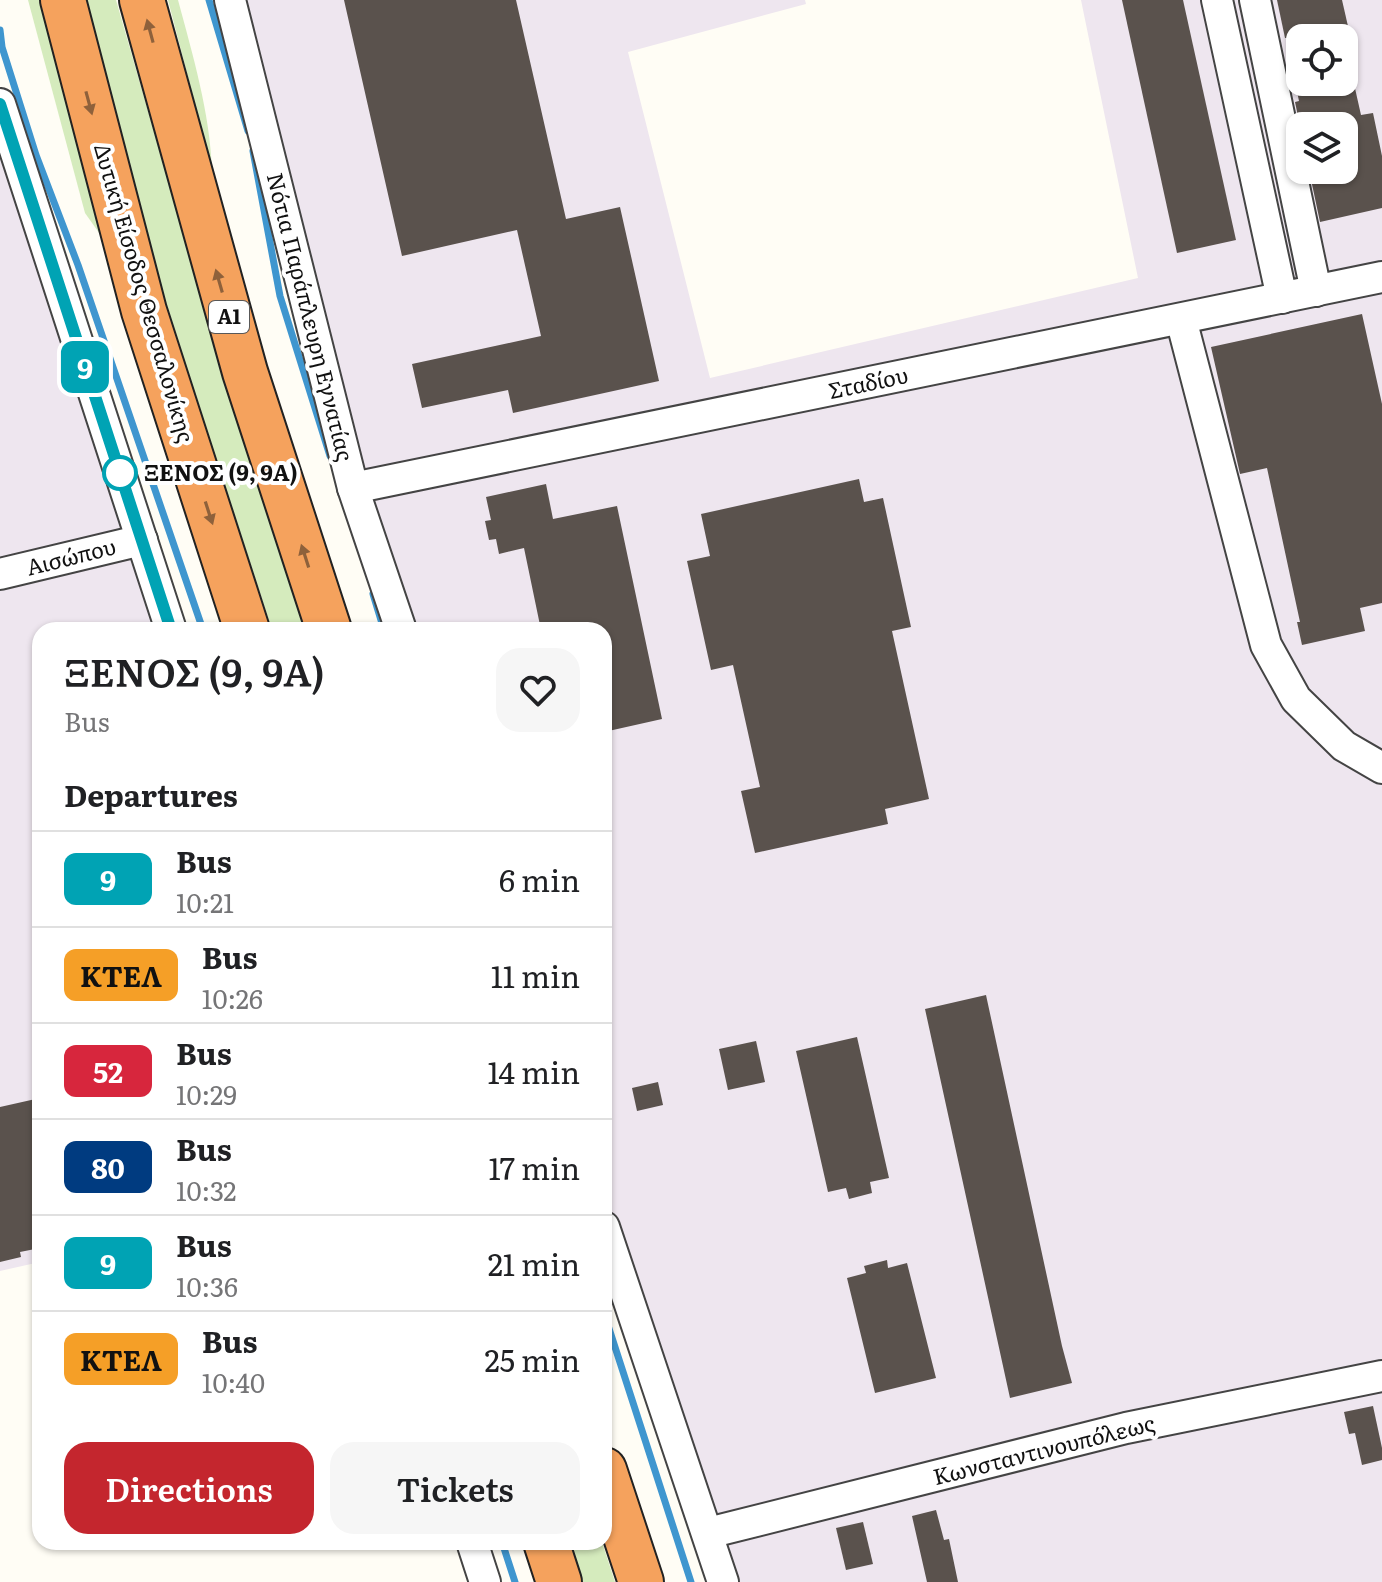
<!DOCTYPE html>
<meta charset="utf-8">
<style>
:root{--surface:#fff;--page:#f6f6f6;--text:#202124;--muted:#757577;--line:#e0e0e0;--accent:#c4262e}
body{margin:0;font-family:Literata,serif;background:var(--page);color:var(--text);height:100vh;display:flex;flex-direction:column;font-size:30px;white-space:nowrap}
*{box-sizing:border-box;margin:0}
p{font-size:26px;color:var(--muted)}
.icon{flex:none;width:44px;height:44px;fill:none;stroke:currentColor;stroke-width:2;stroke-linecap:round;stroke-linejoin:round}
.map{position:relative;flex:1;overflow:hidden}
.panel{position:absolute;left:32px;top:622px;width:580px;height:928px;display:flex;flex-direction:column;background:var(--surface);border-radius:24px;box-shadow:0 2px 6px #0004}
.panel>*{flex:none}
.badge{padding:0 16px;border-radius:12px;font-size:28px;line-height:52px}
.fabs{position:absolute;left:1286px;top:24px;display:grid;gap:16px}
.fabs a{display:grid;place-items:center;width:72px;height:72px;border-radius:16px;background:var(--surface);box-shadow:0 2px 6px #0004;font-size:40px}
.map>.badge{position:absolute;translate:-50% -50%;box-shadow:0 0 0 4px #fff}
h2{padding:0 32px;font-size:30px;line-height:72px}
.round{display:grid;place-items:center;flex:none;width:84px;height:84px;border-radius:24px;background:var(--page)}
.head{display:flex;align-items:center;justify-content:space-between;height:136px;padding:0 32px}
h1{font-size:38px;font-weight:600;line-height:60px}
.action{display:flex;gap:16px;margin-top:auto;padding:16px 32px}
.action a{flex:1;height:92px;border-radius:24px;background:var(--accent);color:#fff;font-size:32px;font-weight:600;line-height:92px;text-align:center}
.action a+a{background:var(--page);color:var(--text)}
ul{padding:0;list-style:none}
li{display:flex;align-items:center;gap:24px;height:96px;padding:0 32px;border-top:2px solid var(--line)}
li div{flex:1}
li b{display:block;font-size:30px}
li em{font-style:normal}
li .badge{min-width:88px;font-weight:700;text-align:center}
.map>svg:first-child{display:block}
.industrial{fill:#eee6ef;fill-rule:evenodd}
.green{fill:#d5ebbd}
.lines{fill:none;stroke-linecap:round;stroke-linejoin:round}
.stream{stroke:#3f96cf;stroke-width:7}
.building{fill:#5a524d}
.minor-casing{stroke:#444;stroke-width:34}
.highway-casing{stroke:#222;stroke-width:48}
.minor{stroke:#fff;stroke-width:30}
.highway{stroke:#f5a25d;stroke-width:44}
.oneway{fill:#8e613b}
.line-casing{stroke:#fff;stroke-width:18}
.line{stroke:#00a3b4;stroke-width:12}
.stop-dot{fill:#fff;stroke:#00a3b4;stroke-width:4}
.labels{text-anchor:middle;stroke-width:8;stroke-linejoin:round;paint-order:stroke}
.shield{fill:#fff;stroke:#585858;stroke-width:2}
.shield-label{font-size:20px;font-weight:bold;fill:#111}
.street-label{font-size:22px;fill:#111;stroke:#fff}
.stop-label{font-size:22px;font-weight:bold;fill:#111;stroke:#fff;text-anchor:start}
</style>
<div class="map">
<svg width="1382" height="1582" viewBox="0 0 1382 1582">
<rect width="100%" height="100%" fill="#fffdf5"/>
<g class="industrial">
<path d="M230,0H805L806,4L628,52L710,378L1138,278L1081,0H1382V1582H723L604,1227V630H401ZM1300,38H1344V82H1300ZM1300,126H1344V170H1300Z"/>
<path d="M0,115L166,630H40V1262L0,1271Z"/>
</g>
<g class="green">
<path d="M28,0H45L114,254L85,213Z"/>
<path d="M80,0H116L243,440L305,630H272C204,421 133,213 80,0Z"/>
<path d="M168,0H178C193,56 210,113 212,170Z"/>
<path d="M570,1542H602L615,1582H583Z"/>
</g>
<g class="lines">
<g class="stream">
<path d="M209,0L248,131"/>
<path d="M0,30L2,47L36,155L78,265L203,630"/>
<path d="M253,151L280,296L330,456"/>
<path d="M373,594L384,630"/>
<path d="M604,1313L691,1582"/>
<path d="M502,1542L515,1582"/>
</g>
</g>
<g class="building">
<path d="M344,0H516L566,219L620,207L659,381L513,413L508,390L422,408L412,364L541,336L517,230L402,256Z"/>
<path d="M1122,0H1183L1236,240L1177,253Z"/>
<path d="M1277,0H1342L1350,35L1335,38H1285Z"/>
<path d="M1352,75L1361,115L1373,113L1382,156V208L1320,222L1309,170H1344V126H1300L1295,102L1299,101L1295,82H1344V76Z"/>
<path d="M1362,314L1382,404V603L1360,608L1365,631L1302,645L1297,622H1300L1267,468L1240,474L1211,347Z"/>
<path d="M859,479L864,502L883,498L911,627L892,631L929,799L885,809L888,824L755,853L741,791L760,787L733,665L711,670L687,561L710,556L701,514Z"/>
<path d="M546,484L553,519L617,506L662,719L604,732V630H541L524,548L499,554L496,539L489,540L485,521L491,520L486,497Z"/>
<path d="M986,995L1062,1346L1072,1383L1010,1398L925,1009Z"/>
<path d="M857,1037L889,1178L870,1182L872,1193L849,1199L846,1188L828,1192L796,1051Z"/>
<path d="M756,1041L765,1082L728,1090L719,1049Z"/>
<path d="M658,1082L663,1105L637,1111L632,1088Z"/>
<path d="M40,1098V1248L20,1252L21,1257L0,1262V1107Z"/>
<path d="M887,1260L888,1268L907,1263L936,1378L875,1393L847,1278L866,1273L864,1266Z"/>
<path d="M1373,1406L1382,1448V1460L1362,1465L1355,1433L1349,1434L1344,1412Z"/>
<path d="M936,1510L944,1540L949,1539L958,1582H927L912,1516Z"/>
<path d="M863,1522L873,1564L846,1570L836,1528Z"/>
</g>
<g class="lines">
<defs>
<g id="minor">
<path d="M230,0L353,488L401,630"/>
<path d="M1217,0L1282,298"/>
<path d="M1255,0L1316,291"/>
<path d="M0,104L171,630"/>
<path d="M1181,319L1266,645L1296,699L1344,746L1382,768"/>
<path d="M353,488L1382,277"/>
<path d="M0,574L142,540"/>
<path d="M604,1227L723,1582"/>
<path d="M708,1533L1126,1428L1382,1376"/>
<path d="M472,1542L485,1582"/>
</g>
<g id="highway">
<path d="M63,0L144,311L247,630"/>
<path d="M142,0L245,372L329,630"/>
<path d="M604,1470L641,1582"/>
<path d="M546,1542L559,1582"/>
</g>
</defs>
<use href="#minor" class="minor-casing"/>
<use href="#highway" class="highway-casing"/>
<use href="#minor" class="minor"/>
<use href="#highway" class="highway"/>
</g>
<defs><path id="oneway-solid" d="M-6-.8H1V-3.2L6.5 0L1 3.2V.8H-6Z" transform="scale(2)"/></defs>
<g class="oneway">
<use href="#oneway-solid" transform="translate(150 31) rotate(-105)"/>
<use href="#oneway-solid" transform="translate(89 103) rotate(75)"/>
<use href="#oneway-solid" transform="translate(219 281) rotate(-106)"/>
<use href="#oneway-solid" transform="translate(209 513) rotate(72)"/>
<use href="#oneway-solid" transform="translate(305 556) rotate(-108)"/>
</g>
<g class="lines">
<defs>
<path id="line" d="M0,104L171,630"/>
</defs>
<use href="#line" class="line-casing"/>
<use href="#line" class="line"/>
</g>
<circle class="stop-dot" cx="120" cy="473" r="16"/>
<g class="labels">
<rect class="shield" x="209" y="301" width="40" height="32" rx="6"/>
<g class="shield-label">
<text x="229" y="324">Α1</text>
</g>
<g class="street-label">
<text transform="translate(144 293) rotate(74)" y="8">Δυτική Είσοδος Θεσσαλονίκης</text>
<text transform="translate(310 317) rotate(76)" y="8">Νότια Παράπλευρη Εγνατίας</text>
<text transform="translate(868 383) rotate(-12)" y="8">Σταδίου</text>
<text transform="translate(71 557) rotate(-14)" y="8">Αισώπου</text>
<text transform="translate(1044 1450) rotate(-14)" y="8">Κωνσταντινουπόλεως</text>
</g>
<g class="stop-label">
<text x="144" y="481">ΞΕΝΟΣ (9, 9Α)</text>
</g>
</g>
</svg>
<div class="fabs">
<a><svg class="icon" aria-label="locate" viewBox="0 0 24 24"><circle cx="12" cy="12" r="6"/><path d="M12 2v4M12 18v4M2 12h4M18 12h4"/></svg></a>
<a><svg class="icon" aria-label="layers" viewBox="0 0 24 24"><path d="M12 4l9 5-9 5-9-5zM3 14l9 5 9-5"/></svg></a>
</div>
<b class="badge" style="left:85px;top:367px;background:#00a3b4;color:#fff">9</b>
<section class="panel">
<div class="head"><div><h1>ΞΕΝΟΣ (9, 9Α)</h1><p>Bus</p></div><a class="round"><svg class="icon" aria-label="heart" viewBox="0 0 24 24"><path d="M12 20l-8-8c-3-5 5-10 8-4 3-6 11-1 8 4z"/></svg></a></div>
<h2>Departures</h2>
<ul>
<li><span class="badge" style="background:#00a3b4;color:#fff">9</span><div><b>Bus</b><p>10:21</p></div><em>6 min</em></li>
<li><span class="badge" style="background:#f59f27;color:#111">ΚΤΕΛ</span><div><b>Bus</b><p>10:26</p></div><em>11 min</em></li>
<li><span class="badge" style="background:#d7263d;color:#fff">52</span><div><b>Bus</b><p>10:29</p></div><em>14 min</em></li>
<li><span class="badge" style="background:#003b80;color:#fff">80</span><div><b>Bus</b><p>10:32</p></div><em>17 min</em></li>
<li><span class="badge" style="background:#00a3b4;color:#fff">9</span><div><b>Bus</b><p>10:36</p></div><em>21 min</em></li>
<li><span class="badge" style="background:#f59f27;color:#111">ΚΤΕΛ</span><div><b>Bus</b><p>10:40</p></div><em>25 min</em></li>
</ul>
<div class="action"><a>Directions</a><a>Tickets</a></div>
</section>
</div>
